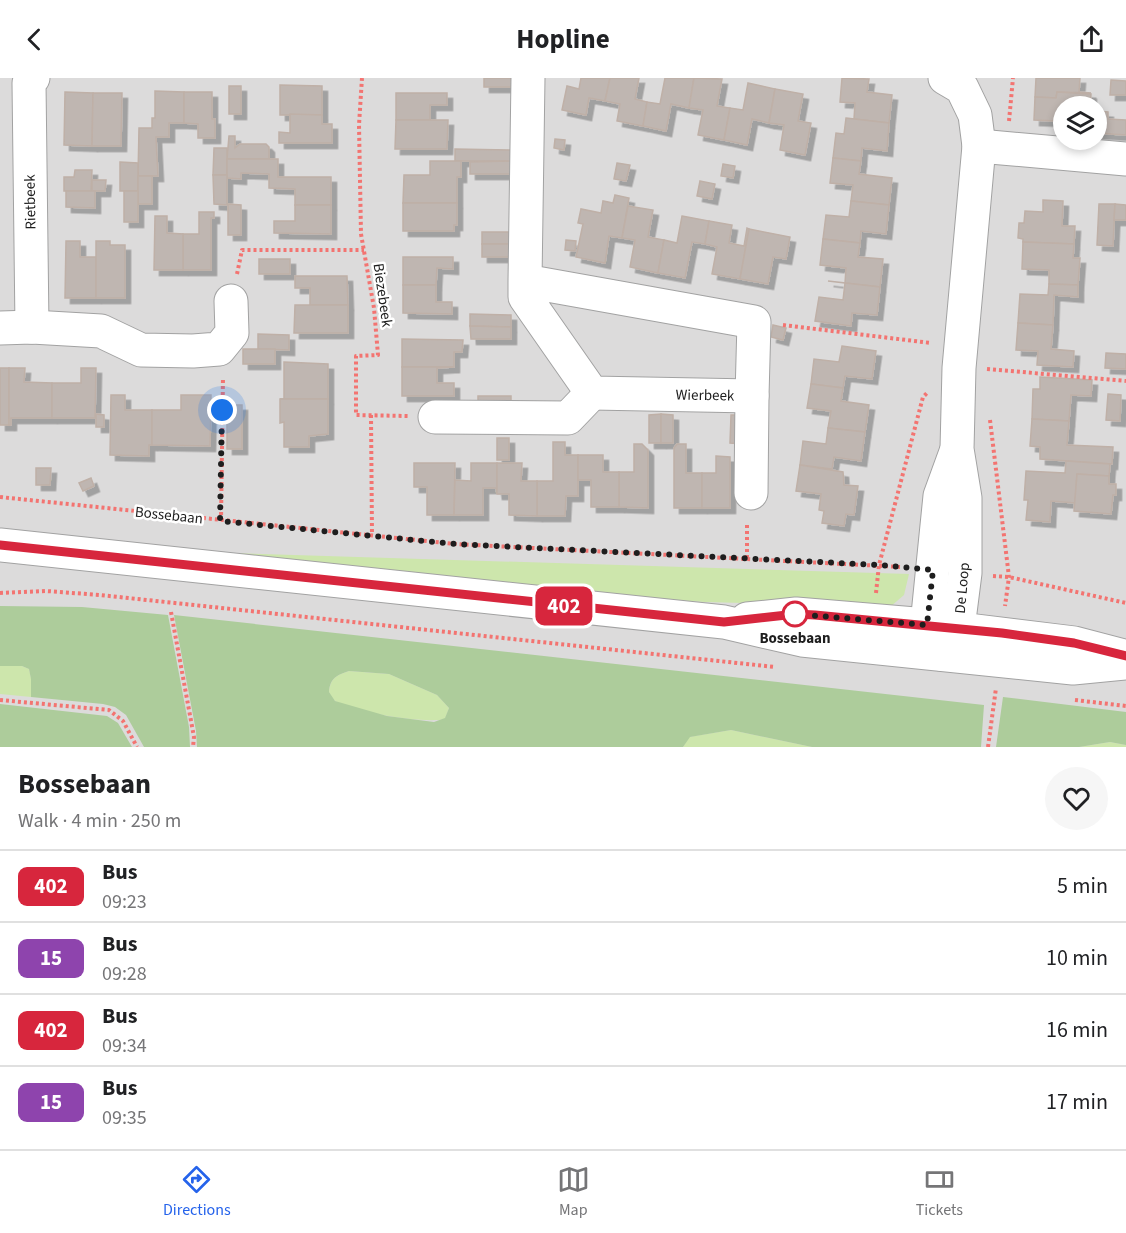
<!DOCTYPE html>
<meta charset="utf-8">
<style>
:root{--surface:#fff;--page:#f6f6f6;--text:#202124;--muted:#757577;--line:#e0e0e0;--accent:#2563eb}
body{margin:0;font-family:"Source Sans 3",sans-serif;background:var(--page);color:var(--text);height:100vh;display:flex;flex-direction:column;font-size:22px;white-space:nowrap}
*{box-sizing:border-box;margin:0}
p{font-size:20px;color:var(--muted)}
.icon{flex:none;width:33px;height:33px;fill:none;stroke:currentColor;stroke-width:2;stroke-linecap:round;stroke-linejoin:round}
.map{position:relative;height:669px;overflow:hidden}
.drawer{display:flex;flex-direction:column;background:var(--surface);flex:1}
.drawer>*{flex:none}
.badge{padding:0 12px;border-radius:9px;font-size:21px;line-height:39px}
.controls{position:absolute;left:1053px;top:18px;display:grid;gap:12px}
.controls a{display:grid;place-items:center;width:54px;height:54px;border-radius:50%;background:var(--surface);box-shadow:0 3px 9px #0003;font-size:30px}
.you{position:absolute;width:30px;height:30px;margin:-15px;border:4px solid #fff;border-radius:50%;background:#1a73e8;box-shadow:0 0 0 9px #1a73e833}
.map>.badge{position:absolute;translate:-50% -50%;box-shadow:0 0 0 3px #fff}
.round{display:grid;place-items:center;flex:none;width:63px;height:63px;border-radius:32px;background:var(--page)}
.headline{display:flex;align-items:center;justify-content:space-between;height:102px;padding:0 18px}
h1{font-size:28px;font-weight:700;line-height:45px}
ul{padding:0;list-style:none}
li{display:flex;align-items:center;gap:18px;height:72px;padding:0 18px;border-top:2px solid var(--line)}
li div{flex:1}
li b{display:block;font-size:22px}
li em{font-style:normal}
li .badge{min-width:66px;font-weight:700;text-align:center}
header{display:flex;justify-content:space-between;align-items:center;height:78px;padding:0 18px;background:var(--surface);font-size:27px;font-weight:700}
.dock{display:flex;justify-content:space-around;align-items:center;height:84px;border-top:2px solid var(--line);background:var(--surface);font-size:16px;color:var(--muted)}
.dock a{display:grid;justify-items:center;gap:3px}
.dock .active{color:var(--accent)}
.map>svg:first-child{display:block}
.residential{fill:#dcdbdb;fill-rule:evenodd}
.grass{fill:#cde6ac}
.forest{fill:#adcc9b;fill-rule:evenodd}
.building{fill:#bfb6b1;stroke:#bfb0a7;stroke-width:1.5;filter:url(#shadow)}
.lines{fill:none;stroke-linecap:round;stroke-linejoin:round}
.minor-casing{stroke:#a2a2a2;stroke-width:35}
.path{stroke:#f37471;stroke-width:4;stroke-dasharray:3 3;stroke-linecap:butt}
.minor{stroke:#fff;stroke-width:33}
.line-casing{stroke:#fff;stroke-width:14}
.line{stroke:#d7263d;stroke-width:9}
.walk{stroke:#1e1e1e;stroke-width:6;stroke-dasharray:0 10.8}
.stop-dot{fill:#fff;stroke:#d7263d;stroke-width:3}
.labels{text-anchor:middle;stroke-width:5;stroke-linejoin:round;paint-order:stroke}
.street-label{font-size:15px;fill:#1e1e1e;stroke:#fff}
.stop-label{font-size:15px;font-weight:bold;fill:#1e1e1e;stroke:#fff}
</style>
<header><svg class="icon" aria-label="back" viewBox="0 0 24 24"><path d="M15 5l-7 7 7 7"/></svg>Hopline<svg class="icon" aria-label="share" viewBox="0 0 24 24"><path d="M12 15V3M7 8l5-5 5 5M5 13v7h14v-7"/></svg></header>
<div class="map">
<svg width="1126" height="669" viewBox="0 0 1126 669">
<defs>
<filter id="shadow"><feDropShadow dx="5.5" dy="5.5" stdDeviation="0" flood-color="#0004"/></filter>
</defs>
<rect width="100%" height="100%" fill="#eeeae4"/>
<path class="residential" d="M0,0H1126V669H0ZM1064,28H1096V62H1064Z"/>
<g class="grass">
<path d="M229,475L909,496L904,517L890,529L705,524L537,513Z"/>
<path d="M0,588H22L29,591L31,600V619L0,616Z"/>
<path d="M349,593L389,596L437,617L449,630L445,641C426,646 349,634 334,622C332,620 330,617 329,614C330,600 337,597 349,593Z"/>
<path d="M731,652L812,669H683L689,659Z"/>
<path d="M1110,664L1126,667V669H1079Z"/>
</g>
<g class="forest">
<path d="M0,528L82,529L168,537L189,649L190,669H144L126,637L115,629L103,626L31,619V601L29,591L22,588H0Z"/>
<path d="M174,537L984,627L981,669H812L731,652L690,659L683,669H197L196,653ZM349,593L389,596L437,617L449,630L445,640L434,644L387,638L335,623L329,614C330,600 337,597 349,593Z"/>
<path d="M1003,619L1126,634V667L1110,664L1079,669H996Z"/>
<path d="M0,626L107,638L118,645L132,669H0Z"/>
</g>
<g class="building">
<rect x="484" y="0" width="29" height="9"/>
<path d="M581,0H610L605,23L589,20L586,37L562,32L567,8L579,11Z"/>
<path d="M610,0H639L635,21L647,24L643,48L617,43L620,26L605,23Z"/>
<path d="M665,0H694L689,30L671,26L666,53L643,48L647,24L660,26Z"/>
<path d="M694,0L722,1L717,28L730,30L724,62L698,57L703,32L689,30Z"/>
<path d="M842,0L869,1L867,14L892,17L889,45L854,41L855,25L840,24Z"/>
<path d="M1036,0H1080L1079,14L1091,15L1057,14L1056,20L1035,19Z"/>
<path d="M1111,2L1126,3V17H1110Z"/>
<path d="M748,5L775,11L769,45L752,41L747,67L724,62L730,30L743,32Z"/>
<path d="M280,7L322,8V37H280Z"/>
<rect x="229" y="8" width="12" height="28"/>
<path d="M775,11L803,16L798,43L811,45L805,77L780,72L784,47L769,45Z"/>
<path d="M155,13L184,14V45H169V59H156L158,98H138L139,50H152V40H155Z"/>
<path d="M65,14L93,15L92,68L64,67Z"/>
<path d="M184,14H212V41H215V60H198V46L184,45Z"/>
<path d="M1057,14L1091,16L1090,28H1064V46L1054,45L1055,43L1034,42L1035,19L1056,20Z"/>
<path d="M93,15H122L121,68H92Z"/>
<path d="M396,15H447V27H430V42H396Z"/>
<path d="M1096,33L1108,34V41L1126,42V57L1096,55Z"/>
<path d="M290,36L322,37V46H332V65H279V54L290,55Z"/>
<path d="M846,40L889,45L887,73L862,70L861,83L833,80L836,55L844,56Z"/>
<path d="M396,42H448L447,71H395Z"/>
<path d="M229,58H235V70L240,66H266L269,69V81H227Z"/>
<path d="M555,61L565,62L564,72L554,70Z"/>
<path d="M214,70H227V97H213Z"/>
<path d="M455,71L512,72V83H455Z"/>
<path d="M833,80L861,83L859,96L892,100L889,127L851,123L853,107L830,105Z"/>
<path d="M227,81H278V99H331V127H295V111L269,110V96L241,95V101L227,100Z"/>
<path d="M430,83H461V99H457V125H403L404,97H430Z"/>
<path d="M512,83V96H470V84Z"/>
<path d="M120,84L138,85V113H120Z"/>
<path d="M617,85L630,87L626,103L614,101Z"/>
<path d="M723,86L735,88L733,100L721,98Z"/>
<path d="M75,92H92L91,113H64V99H74Z"/>
<path d="M213,97H227V127L214,126Z"/>
<rect x="138" y="98" width="14" height="28"/>
<path d="M92,102H106L105,113H92Z"/>
<path d="M700,103L715,106L712,121L697,118Z"/>
<path d="M66,113H95V130L66,129Z"/>
<rect x="124" y="113" width="14" height="31"/>
<path d="M615,117L629,120L622,160L609,158L605,185L576,179L583,146L578,145L581,131L601,135L603,123L613,125Z"/>
<path d="M1043,122L1063,123L1062,148H1075L1074,166L1023,164V161L1018,160L1019,145H1024L1025,133L1043,134Z"/>
<path d="M851,123L889,127L886,156L861,153L860,165L823,161L826,137L849,139Z"/>
<path d="M403,125H457V147H454V153H403Z"/>
<path d="M228,126L241,127V157H228Z"/>
<path d="M1099,126H1115L1113,168L1097,167Z"/>
<path d="M1115,126L1126,127V142H1114Z"/>
<path d="M295,127H331V156L274,155V143H295Z"/>
<path d="M628,128L653,132L648,159L664,162L658,195L630,189L635,162L622,160Z"/>
<path d="M199,134H214V140H211V192H183V156H199Z"/>
<path d="M155,138H167V155L183,156V192H154Z"/>
<path d="M682,138L709,143L705,166L692,164L685,200L658,195L664,162L677,165Z"/>
<path d="M709,143L732,147L729,165L744,168L747,150L749,151L740,201L712,196L717,169L705,166Z"/>
<path d="M749,151L790,159L786,181L773,179L768,206L740,201Z"/>
<rect x="482" y="154" width="30" height="12"/>
<path d="M823,161L860,165L858,179L883,181L880,209L845,205L846,190L820,187Z"/>
<path d="M566,162L576,163L575,173L565,172Z"/>
<path d="M66,163H80V179H96V220H65Z"/>
<path d="M96,163H110V167H125V220H96Z"/>
<path d="M1023,164L1074,166L1073,180H1080L1078,207L1049,206V192L1022,191Z"/>
<rect x="482" y="166" width="30" height="13"/>
<path d="M403,179H453V191L437,190L436,207H403Z"/>
<rect x="259" y="181" width="31" height="15"/>
<path d="M295,198H347L348,227H310V210H295Z"/>
<path d="M828,203L880,209L877,237L852,235L851,248L815,243L819,219L843,222L845,205Z"/>
<path d="M1049,206L1078,207V219L1054,217L1053,247L1018,245L1020,216L1048,217Z"/>
<path d="M403,207H436V224H452V236L403,235Z"/>
<path d="M295,227H348V255H294Z"/>
<path d="M470,236L511,237V249L470,248Z"/>
<path d="M1018,245L1053,247L1051,271L1074,273L1073,289L1037,287L1038,273L1016,272Z"/>
<path d="M773,247L786,250L783,262L771,259Z"/>
<path d="M470,248L511,249V261H471Z"/>
<path d="M258,256L289,257V272L258,271Z"/>
<path d="M402,261L463,262L462,274H454V289H402Z"/>
<path d="M842,268L876,273L872,301L845,298L843,310L811,306L814,281L839,284Z"/>
<rect x="243" y="271" width="32" height="15"/>
<path d="M1106,275L1126,276V291L1105,290Z"/>
<path d="M284,284L328,286V321H280H284Z"/>
<path d="M402,289H454L437,290V305H454V318H402Z"/>
<rect x="0" y="290" width="9" height="57"/>
<path d="M9,290H25L24,304L52,305V340H11V347H9Z"/>
<path d="M81,290H96L95,340H52V305H81Z"/>
<path d="M1040,299L1092,302L1091,318L1071,317L1069,343L1032,341L1033,311H1040Z"/>
<path d="M811,306L843,310L841,323L869,327L865,354L828,350L831,333L807,330Z"/>
<path d="M1108,316L1121,317L1120,343L1106,342Z"/>
<path d="M111,317H125V332H152V367H149V378L110,377Z"/>
<path d="M181,317H211L210,368L152,367V332H181Z"/>
<rect x="478" y="318" width="33" height="13"/>
<path d="M280,321H328V356L309,358V369H284V344L280,345Z"/>
<rect x="227" y="327" width="15" height="44"/>
<path d="M96,336L104,337V349H96Z"/>
<path d="M661,336V365H649V337Z"/>
<path d="M661,336L673,337V365H661Z"/>
<path d="M731,337H744L743,366L730,365Z"/>
<path d="M1032,341L1069,343L1067,367L1113,369L1112,386L1040,381V369L1030,368Z"/>
<path d="M828,350L865,354L861,383L834,379L832,391L800,387L803,363L826,366Z"/>
<rect x="497" y="360" width="12" height="22"/>
<path d="M553,364H565V377H578V418H566L565,438H537V403H553Z"/>
<path d="M634,366H642L648,372V430L619,429V394H634Z"/>
<path d="M677,366H686V395H702V430H674V370Z"/>
<path d="M578,377H603V394H619V429H591V402H578Z"/>
<path d="M716,378L730,379V430H702V395H716Z"/>
<path d="M1066,383L1110,386L1109,398L1077,396L1075,425L1051,423L1050,444L1026,442L1028,422H1024L1026,393L1065,395Z"/>
<path d="M414,385H455L454,437H427V409H414Z"/>
<path d="M471,385H497V416L496,410H483V437H454L455,402L471,403Z"/>
<path d="M497,385H522L521,403H537V438L509,437V416H497Z"/>
<path d="M800,387L843,394L844,407L858,408L854,437L846,436L844,448L822,445L824,433L819,432L821,416L796,413Z"/>
<path d="M36,390H51L50,407H36Z"/>
<path d="M1077,396L1109,398V406H1116V417H1113L1111,436L1074,433Z"/>
<path d="M91,400L94,408L83,413L79,405Z"/>
</g>
<g class="lines">
<defs>
<g id="minor">
<path d="M979,68L1126,81"/>
<path d="M525,203L754,244L752,318L592,315L525,219V203L528,0"/>
<path d="M32,249L29,5L33,0"/>
<path d="M0,250L32,249L101,253L141,272L193,273L219,271L232,255L231,223"/>
<path d="M435,339L568,340L592,315"/>
<path d="M751,415L752,318"/>
<path d="M0,467L724,544L802,562L1073,590L1126,585"/>
<path d="M747,541L796,536L927,547L1074,565L1124,578"/>
<path d="M936,566L927,547L940,418L956,374"/>
<path d="M941,576L958,550L965,495V420L957,371L959,290L979,68L975,37L962,10L945,0"/>
</g>
</defs>
<use href="#minor" class="minor-casing"/>
<g class="path">
<path d="M362,0L359,47L361,156L374,230L378,277L356,278V337L408,338"/>
<path d="M1009,43L1013,0"/>
<path d="M237,196L242,172H364"/>
<path d="M783,247L931,265"/>
<path d="M987,291L1126,303"/>
<path d="M371,337L372,457"/>
<path d="M990,342L1009,499L1005,528"/>
<path d="M0,419L455,466L902,489"/>
<path d="M221,443L223,299"/>
<path d="M747,480V444"/>
<path d="M993,498L1009,499L1126,525"/>
<path d="M0,515L46,513L100,517L775,589"/>
<path d="M876,515L879,487L923,319L928,314"/>
<path d="M171,534L194,659L193,669"/>
<path d="M0,622L109,632L123,643L137,669"/>
<path d="M1075,622L1126,628"/>
<path d="M988,669L996,610"/>
</g>
<use href="#minor" class="minor"/>
</g>
<g class="lines">
<defs>
<path id="line" d="M0,467L724,544L796,536L815,537L1002,555L1074,565L1126,578"/>
</defs>
<use href="#line" class="line-casing"/>
<use href="#line" class="line"/>
<path class="walk" d="M222,332L220,443L455,466L879,487L933,492L927,547L795,536"/>
</g>
<circle class="stop-dot" cx="795" cy="536" r="12"/>
<g class="labels">
<g class="street-label">
<text transform="translate(30 124) rotate(-91)" y="5">Rietbeek</text>
<text transform="translate(383 217) rotate(82)" y="5">Biezebeek</text>
<text transform="translate(705 317) rotate(1)" y="5">Wierbeek</text>
<text transform="translate(169 437) rotate(6)" y="5">Bossebaan</text>
<text transform="translate(962 510) rotate(-85)" y="5">De Loop</text>
</g>
<g class="stop-label">
<text x="795" y="565">Bossebaan</text>
</g>
</g>
</svg>
<div class="controls">
<a><svg class="icon" aria-label="layers" viewBox="0 0 24 24"><path d="M12 4l9 5-9 5-9-5zM3 14l9 5 9-5"/></svg></a>
</div>
<div class="you" style="left:222px;top:332px"></div>
<b class="badge" style="left:564px;top:528px;background:#d7263d;color:#fff">402</b>
</div>
<section class="drawer">
<div class="headline"><div><h1>Bossebaan</h1><p>Walk · 4 min · 250 m</p></div><a class="round"><svg class="icon" aria-label="heart" viewBox="0 0 24 24"><path d="M12 20l-8-8c-3-5 5-10 8-4 3-6 11-1 8 4z"/></svg></a></div>
<ul>
<li><span class="badge" style="background:#d7263d;color:#fff">402</span><div><b>Bus</b><p>09:23</p></div><em>5 min</em></li>
<li><span class="badge" style="background:#8e44ad;color:#fff">15</span><div><b>Bus</b><p>09:28</p></div><em>10 min</em></li>
<li><span class="badge" style="background:#d7263d;color:#fff">402</span><div><b>Bus</b><p>09:34</p></div><em>16 min</em></li>
<li><span class="badge" style="background:#8e44ad;color:#fff">15</span><div><b>Bus</b><p>09:35</p></div><em>17 min</em></li>
</ul>
</section>
<nav class="dock">
<a class="active"><svg class="icon" aria-label="directions" viewBox="0 0 24 24"><path d="M12 3l9 9-9 9-9-9zM9 14v-3h6M13 9l2 2-2 2"/></svg>Directions</a>
<a><svg class="icon" aria-label="map" viewBox="0 0 24 24"><path d="M3 6l6-2 6 2 6-2v14l-6 2-6-2-6 2zM9 4v14M15 6v14"/></svg>Map</a>
<a><svg class="icon" aria-label="tickets" viewBox="0 0 24 24"><path d="M3 7h18v10H3zM15 7v10"/></svg>Tickets</a>
</nav>
